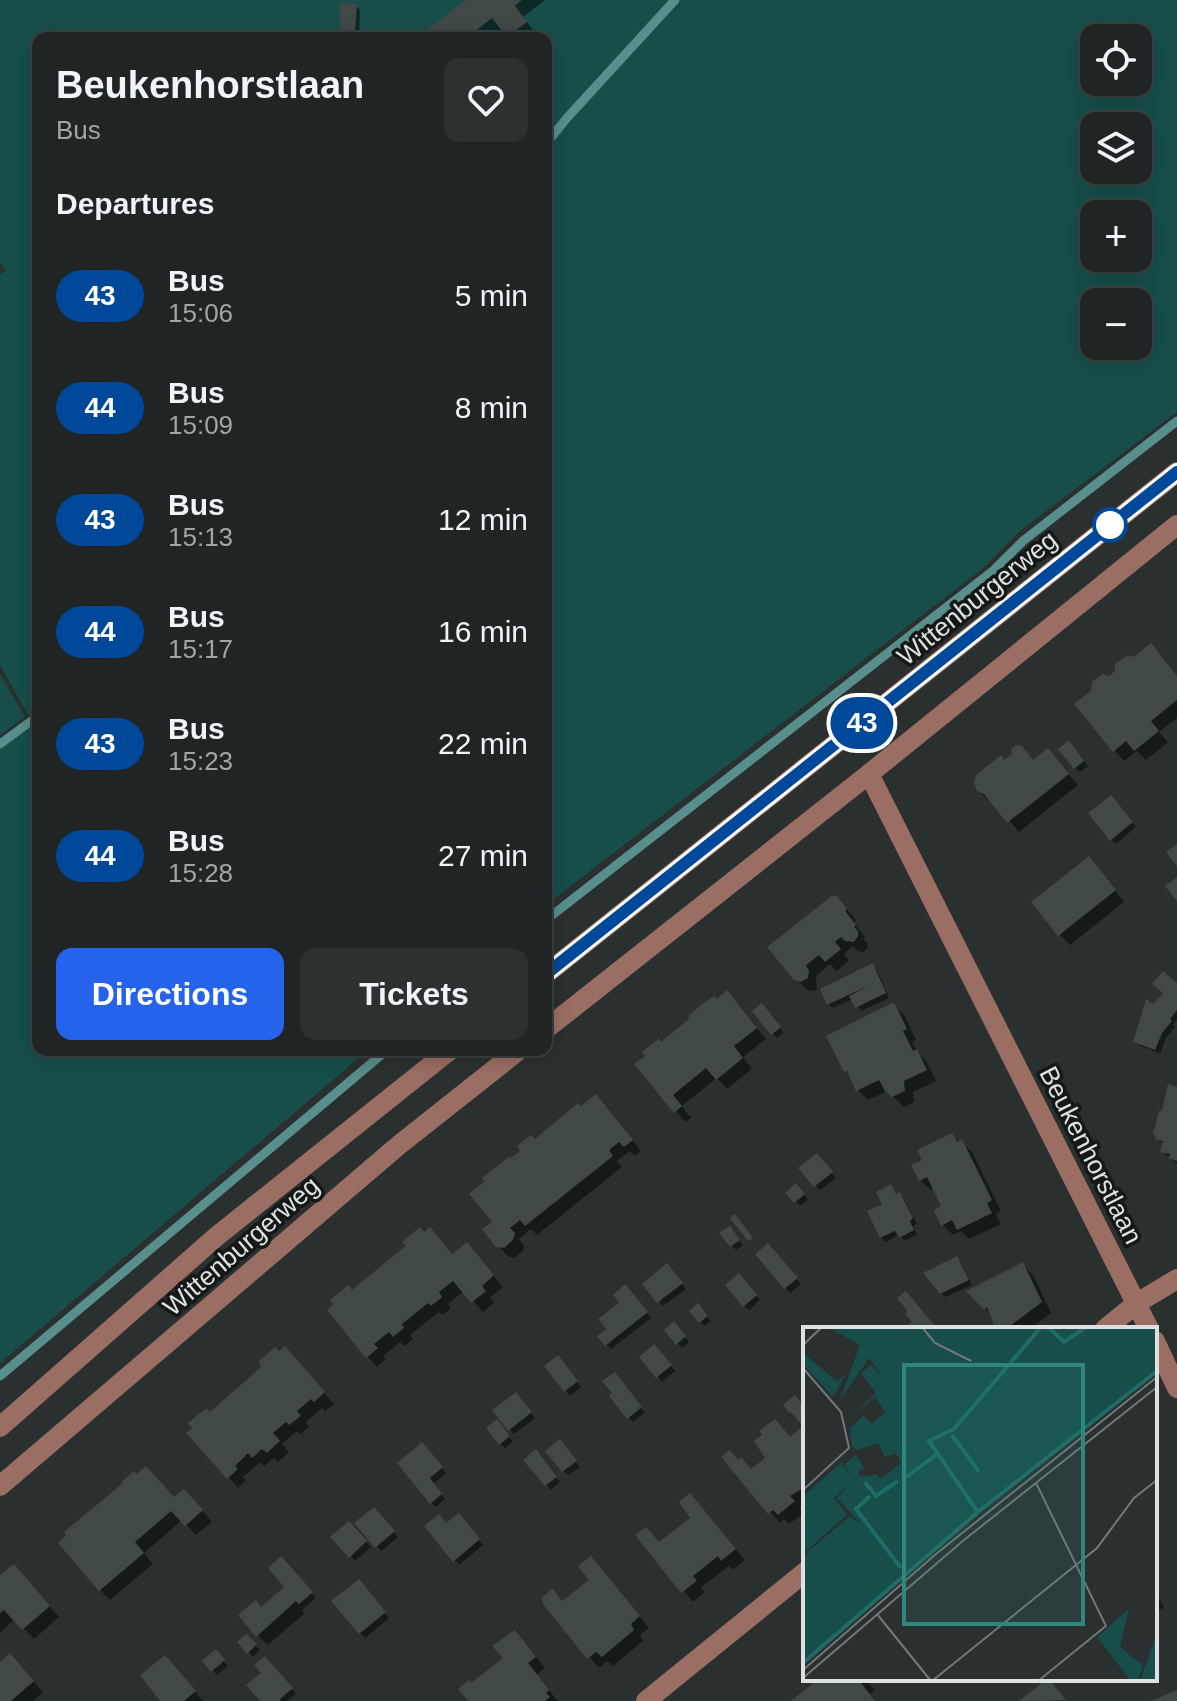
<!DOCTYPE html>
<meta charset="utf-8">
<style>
:root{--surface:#202424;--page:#2d3031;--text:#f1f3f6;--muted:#a2a4a6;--line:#3d4141;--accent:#2563eb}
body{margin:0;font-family:Helvetica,sans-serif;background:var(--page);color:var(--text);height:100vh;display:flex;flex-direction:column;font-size:30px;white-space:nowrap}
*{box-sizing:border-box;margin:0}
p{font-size:26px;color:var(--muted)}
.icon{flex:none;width:44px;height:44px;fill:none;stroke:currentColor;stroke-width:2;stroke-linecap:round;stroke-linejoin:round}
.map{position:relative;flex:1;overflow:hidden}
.sheet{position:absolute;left:32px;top:32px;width:520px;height:1024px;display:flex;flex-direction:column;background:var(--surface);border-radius:16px;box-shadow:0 4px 20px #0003,0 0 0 2px var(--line)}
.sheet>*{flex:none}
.badge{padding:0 16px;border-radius:26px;font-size:28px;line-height:52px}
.fabs{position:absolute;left:1080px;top:24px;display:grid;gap:16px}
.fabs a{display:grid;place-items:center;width:72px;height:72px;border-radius:16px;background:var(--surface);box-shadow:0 4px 20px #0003,0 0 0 2px var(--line);font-size:40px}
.map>.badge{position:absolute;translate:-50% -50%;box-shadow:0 0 0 4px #fff}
h2{padding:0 24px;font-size:30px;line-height:72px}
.round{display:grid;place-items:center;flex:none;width:84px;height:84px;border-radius:16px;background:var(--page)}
.summary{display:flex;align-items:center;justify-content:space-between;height:136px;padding:0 24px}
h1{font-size:38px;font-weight:800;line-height:60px}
.primary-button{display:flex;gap:16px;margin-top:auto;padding:16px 24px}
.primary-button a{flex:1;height:92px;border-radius:16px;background:var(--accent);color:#fff;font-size:32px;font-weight:800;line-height:92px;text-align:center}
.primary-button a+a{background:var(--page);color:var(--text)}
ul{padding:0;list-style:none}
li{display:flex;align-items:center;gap:24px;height:112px;padding:0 24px}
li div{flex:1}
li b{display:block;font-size:30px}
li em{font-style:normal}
li .badge{min-width:88px;font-weight:700;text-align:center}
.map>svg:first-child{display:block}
.green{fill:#174e4a;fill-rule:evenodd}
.shadow{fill:#0007}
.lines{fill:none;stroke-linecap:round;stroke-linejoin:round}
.stream{stroke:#588e8b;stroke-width:9}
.building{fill:#414848}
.minor{stroke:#9b6e63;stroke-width:20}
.line-casing{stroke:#fff;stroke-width:18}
.line{stroke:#004899;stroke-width:12}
.stop-dot{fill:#fff;stroke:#004899;stroke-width:4}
.labels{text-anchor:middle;stroke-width:7;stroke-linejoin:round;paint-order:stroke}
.street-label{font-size:26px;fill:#dde1e1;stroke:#151817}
.inset-river{fill:none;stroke:#1f6b66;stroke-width:4}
.inset-road{fill:none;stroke:#727777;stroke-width:2}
.view{fill:#2e867f;fill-opacity:0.15;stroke:#2e867f;stroke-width:4}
.inset-edge{fill:none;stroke:#dde1e1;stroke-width:4}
</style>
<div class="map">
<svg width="1177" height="1701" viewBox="0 0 1177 1701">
<rect width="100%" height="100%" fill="#2a3030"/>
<g class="green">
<path d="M0,0H1177V412L1020,531L982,569L546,905V38H38V708L28,715L0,665V275L6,270L0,262ZM1094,38H1138V82H1094ZM1094,126H1138V170H1094ZM1094,214H1138V258H1094ZM1094,302H1138V346H1094Z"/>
<path d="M0,674L25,717L0,735Z"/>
<path d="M38,721V1050H368L0,1363V749Z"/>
</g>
<g class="shadow">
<path d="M469,0H545L523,17L536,34L530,38H511L503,28L490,38H419Z"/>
<path d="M356,6L360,10L359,38H345L341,34Z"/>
<path d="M1151,646L1177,676V718L1159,732L1168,742L1146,760L1137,751L1124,761L1114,750L1109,678Z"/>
<path d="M1074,748L1088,766L1080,772L1075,768Z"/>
<path d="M1048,750L1078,785L1019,832L994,803L989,801L978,790L1005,762L1034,761Z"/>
<path d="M1116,802L1136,827L1116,844L1111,839Z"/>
<path d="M1099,869L1124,902L1070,945L1060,935Z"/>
<path d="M846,908L856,920L854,923L865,937L863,939L867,943L868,947L864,952L857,951L853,946L844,954L849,960L837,971L830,964L816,976L817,989L815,991L807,990L796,979Z"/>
<path d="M873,965L877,970L889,998L861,1011L853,999L833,1008L828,1004Z"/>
<path d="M1177,985V1020L1173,1024L1175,1027L1166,1038L1160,1053L1140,1046L1135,1041L1153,1007Z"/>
<path d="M717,1001L737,1003L766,1039L743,1057L752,1069L727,1089L717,1078L682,1106L691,1118L685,1122L637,1064Z"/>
<path d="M894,1005L904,1015L916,1040L912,1042L917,1051L927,1062L936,1081L913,1092L914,1102L904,1107L887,1091L868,1100L858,1090L851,1077L846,1071Z"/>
<path d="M766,1010L784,1033L777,1038L773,1033Z"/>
<path d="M1177,1088V1164L1162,1151L1164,1145L1157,1138L1163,1114Z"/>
<path d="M606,1107L641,1151L635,1156L630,1151L617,1161L622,1167L537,1235L531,1229L519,1239L524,1246L523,1251L514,1258L509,1257L498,1246L495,1222L535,1142L581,1109Z"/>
<path d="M952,1136L959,1143L962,1142L972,1152L1001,1211L996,1214L1001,1224L969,1239L961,1231L953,1235L943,1225L936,1211L944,1207L935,1188L931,1190L920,1180L925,1161Z"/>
<path d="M822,1161L836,1178L820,1190L816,1186Z"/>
<path d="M891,1187L897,1195L900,1194L904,1199L917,1224L913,1226L917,1235L905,1241L899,1235L886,1242L881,1237L885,1205Z"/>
<path d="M801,1191L808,1200L800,1206L788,1193Z"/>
<path d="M734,1233L743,1245L736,1250L732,1246Z"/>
<path d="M772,1250L801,1284L790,1293L758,1254Z"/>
<path d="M477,1255L503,1287L490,1298L494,1303L483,1312L464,1291L448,1304L451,1308L443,1315L439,1312L410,1335L413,1339L405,1346L400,1342L383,1356L386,1359L377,1367L367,1356L352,1292L453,1256Z"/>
<path d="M957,1259L961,1263L972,1285L946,1297L941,1293Z"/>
<path d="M1023,1265L1033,1275L1051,1313L1030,1329H1001L995,1323L992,1315L969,1292Z"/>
<path d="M671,1271L686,1289L663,1306L659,1301Z"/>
<path d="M744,1280L760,1300L749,1310L744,1306Z"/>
<path d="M630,1291L651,1318L611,1349L600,1336L609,1330Z"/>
<path d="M702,1311L711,1321L705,1326L700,1322Z"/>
<path d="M678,1329L689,1342L682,1348L677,1343Z"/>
<path d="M659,1351L675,1371L662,1382L642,1357Z"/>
<path d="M295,1359L334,1404L325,1411L322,1408L306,1422L309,1427L301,1434L297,1431L282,1444L289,1452L278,1462L274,1458L264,1466L260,1462L243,1477L246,1480L238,1488L228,1477L210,1415Z"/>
<path d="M562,1362L581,1387L570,1396L546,1366Z"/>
<path d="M619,1379L645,1413L633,1422L611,1397Z"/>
<path d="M520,1399L535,1418L514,1434L509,1429Z"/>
<path d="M501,1426L513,1442L505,1448L500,1444Z"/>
<path d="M805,1428V1503L799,1507L804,1513L789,1524L784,1519L780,1523L724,1457L739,1462L752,1471Z"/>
<path d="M565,1447L580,1467L568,1475L564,1471Z"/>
<path d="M426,1449L446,1473L433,1484L445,1499L436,1507L431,1502Z"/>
<path d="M540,1456L560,1482L551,1490L526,1460Z"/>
<path d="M124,1482L175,1499L194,1501L212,1522L196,1535L182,1520L144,1553L153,1564L110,1600L100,1590Z"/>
<path d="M700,1506L745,1560L733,1570L729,1566L701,1587L705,1592L693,1602L638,1535L660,1544L692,1518Z"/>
<path d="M378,1514L398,1537L381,1551L357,1523Z"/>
<path d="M463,1520L483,1545L459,1565L455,1560L446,1525Z"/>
<path d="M349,1523L371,1547L355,1561L333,1537Z"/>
<path d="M281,1559L316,1598L302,1610L305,1613L268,1645L257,1635L262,1609L287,1587Z"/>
<path d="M601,1569L649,1628L640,1635L643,1641L613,1666L607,1661L599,1668L545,1604L563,1603L591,1580Z"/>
<path d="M24,1577L59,1617L34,1639L15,1619L0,1633V1579Z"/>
<path d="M364,1586L389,1618L365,1638L360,1633Z"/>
<path d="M1155,1589L1164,1608L1155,1612Z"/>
<path d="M246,1637L260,1650L253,1657L240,1642Z"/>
<path d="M525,1643L545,1668L536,1675L558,1701H470L472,1685Z"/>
<path d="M216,1652L228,1666L217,1675L204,1662Z"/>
<path d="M270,1663L296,1694L287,1701H263L264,1674Z"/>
<path d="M0,1664L20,1666L43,1692L33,1701H0Z"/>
<path d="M175,1668L203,1701H163Z"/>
<path d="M818,1679H865L875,1690L870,1694L875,1701H794L818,1682Z"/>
</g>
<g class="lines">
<g class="stream">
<path d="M546,144L566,119L675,0"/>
<path d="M0,744L38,716"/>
<path d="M546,920L994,570L1023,541L1177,421"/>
<path d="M0,1376L387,1050"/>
</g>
</g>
<g class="building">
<path d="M466,0H522L515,6L527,22L507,37L492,18L467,38H416Z"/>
<path d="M340,3L357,4L355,35H339Z"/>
<path d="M1151,643L1177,676V700L1151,721L1159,731L1134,751L1126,741L1113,752L1074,704L1091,691L1092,682L1103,674L1109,676L1115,671V664L1128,655L1134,657Z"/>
<path d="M1069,740L1084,761L1074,769L1058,749Z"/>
<path d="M1016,745L1022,746L1033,760L1048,748L1069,774L1007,823L984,794L977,791L974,783L976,775L1001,755L1004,760L1012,754L1011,749Z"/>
<path d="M1111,795L1133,822L1110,841L1088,813Z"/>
<path d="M1177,844V866L1166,852Z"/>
<path d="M1089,856L1116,890L1058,936L1031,902Z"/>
<path d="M1177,877V901L1165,886Z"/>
<path d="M833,895L834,897L836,895L847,909L845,911L856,925L854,927L858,931V936L854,942L845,941L841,937L835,942L841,949L825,962L819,955L806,965L809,971L808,978L801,982L794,980L767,947Z"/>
<path d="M873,963L886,993L855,1008L849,996L870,985L827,1005L820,989Z"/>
<path d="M1163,971L1177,983V1010L1170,1019L1172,1021L1162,1033L1155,1050L1133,1042L1146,999L1153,1004L1163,993L1152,984Z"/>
<path d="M727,990L757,1028L734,1046L743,1058L716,1080L706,1068L673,1095L682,1106L674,1113L634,1064L645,1056L642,1052L659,1038L661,1042L690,1018L688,1016L701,1005L714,996L717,999Z"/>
<path d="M894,1002L907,1029L903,1031L913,1051L917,1049L927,1070L904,1081L905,1091L892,1097L885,1091L879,1080L856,1091L847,1071L844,1072L826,1036Z"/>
<path d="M762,1003L781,1027L771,1035L752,1011Z"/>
<path d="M1168,1084L1177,1087V1161L1168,1158L1170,1154L1160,1152L1163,1141L1155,1139L1156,1135L1153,1134L1159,1111H1162Z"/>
<path d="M596,1094L633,1140L624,1147L619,1142L609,1150L613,1156L525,1226L520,1220L510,1228L515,1233L513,1240L504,1248L496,1247L482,1229L492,1222L469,1194L485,1181L482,1178L510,1156L511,1158L520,1151L517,1146L531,1135L535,1139L578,1103L581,1106Z"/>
<path d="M952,1133L957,1142L962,1139L992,1200L987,1203L992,1213L957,1230L952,1220L941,1226L934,1210L941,1206L927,1177L919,1181L911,1165L922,1160L917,1150Z"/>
<path d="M817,1153L833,1172L814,1187L798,1168Z"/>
<path d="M796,1183L805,1194L794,1203L785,1193Z"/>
<path d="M891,1184L896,1194L900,1192L913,1218L910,1221L914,1230L899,1238L895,1231L880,1238L867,1211L882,1204L876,1192Z"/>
<path d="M735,1214L753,1238L748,1241L730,1218Z"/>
<path d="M730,1226L740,1240L730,1247L719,1233Z"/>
<path d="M420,1227L424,1232L430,1227L452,1254L467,1242L494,1275L482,1286L486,1291L471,1303L453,1281L439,1292L442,1297L431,1306L428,1303L402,1324L404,1328L393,1337L389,1332L374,1344L378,1348L366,1358L327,1310L333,1304L330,1300L348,1285L352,1290L403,1248L406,1246L402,1242Z"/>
<path d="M768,1243L798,1278L784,1289L755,1254Z"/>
<path d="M957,1256L969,1280L940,1294L923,1273Z"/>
<path d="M1023,1262L1042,1302L1006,1329H998L996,1324L994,1325L987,1307L984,1310L966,1291Z"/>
<path d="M667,1263L683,1283L657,1303L642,1284Z"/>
<path d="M739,1273L757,1295L743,1307L725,1285Z"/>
<path d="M625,1284L648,1312L605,1346L597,1336L606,1329L598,1319L619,1303L613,1295Z"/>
<path d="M906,1291L924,1313L938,1329H903L912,1322L905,1314L908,1312L897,1298Z"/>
<path d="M698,1303L708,1316L699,1323L689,1311Z"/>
<path d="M674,1321L686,1336L676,1345L664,1330Z"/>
<path d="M654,1344L672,1365L656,1378L639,1357Z"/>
<path d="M285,1346L325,1392L314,1402L311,1399L297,1411L301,1416L289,1425L286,1422L273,1433L280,1441L267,1453L262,1449L252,1458L248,1453L235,1466L238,1469L227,1479L186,1433L192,1428L188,1423L206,1408L210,1412L261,1367L258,1362L275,1347L279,1351Z"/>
<path d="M558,1355L578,1381L564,1392L544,1366Z"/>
<path d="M615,1372L642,1407L627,1419L609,1396L612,1393L602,1381Z"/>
<path d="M516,1392L532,1412L508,1431L492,1410Z"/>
<path d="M795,1395L805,1408V1487L790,1496L795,1501L778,1515L773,1510L768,1514L721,1457L730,1450L738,1460L741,1457L751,1469L765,1458L754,1441L762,1435L759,1431L775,1419L790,1437L803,1426L791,1412L790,1414L783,1405Z"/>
<path d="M497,1419L510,1436L499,1445L486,1428Z"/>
<path d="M560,1439L577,1461L562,1472L545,1451Z"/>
<path d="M422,1442L443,1467L430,1478L442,1494L430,1504L397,1463Z"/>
<path d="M536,1449L557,1477L545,1486L523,1460Z"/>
<path d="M146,1466L174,1497L184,1489L203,1510L185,1526L171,1511L135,1542L144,1553L99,1591L58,1543L66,1535L64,1532L123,1483L121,1482L134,1471L137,1474Z"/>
<path d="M690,1493L736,1549L721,1561L718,1556L693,1576L697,1581L681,1593L635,1535L646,1527L659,1542L690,1518L679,1502Z"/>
<path d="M374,1507L395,1531L375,1548L354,1523Z"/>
<path d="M459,1513L480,1539L453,1562L424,1526L439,1514L446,1523Z"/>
<path d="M349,1521L367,1541L349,1558L330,1537Z"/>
<path d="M281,1556L313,1592L299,1604L296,1601L256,1637L238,1615L256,1600L261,1607L284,1587L268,1568Z"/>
<path d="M591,1556L640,1616L631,1624L634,1630L602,1657L596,1652L587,1659L543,1604L542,1598L552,1588L562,1601L589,1580L578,1566Z"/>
<path d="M14,1564L50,1606L22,1630L4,1610L0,1613V1575Z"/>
<path d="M359,1579L386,1612L359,1634L331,1601Z"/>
<path d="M515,1630L536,1657L528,1663L549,1690L546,1693L550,1697L545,1701H468L458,1689L469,1680L471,1683L503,1658L492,1646Z"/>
<path d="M246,1634L257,1644L247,1654L237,1642Z"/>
<path d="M216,1649L225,1660L211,1672L202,1661Z"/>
<path d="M10,1653L34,1681L11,1701H0V1662Z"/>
<path d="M165,1655L196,1691L184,1701H160L140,1675Z"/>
<path d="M265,1656L293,1688L280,1699L281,1701H260L246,1685L261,1673L254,1665Z"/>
<path d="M813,1679H866L861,1683L875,1701H791L815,1682Z"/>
<path d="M1047,1679H1049L1066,1700L1019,1701Z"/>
<path d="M1177,1690V1701H1151Z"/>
</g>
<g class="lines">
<g class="minor">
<path d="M869,774L1149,1329"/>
<path d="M546,974L1177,472"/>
<path d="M546,1029L869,774L1177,525"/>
<path d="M1105,1329L1137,1303L1177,1279"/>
<path d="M1155,1341L1177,1388"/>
<path d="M0,1427L217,1236L450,1050"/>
<path d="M0,1486L399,1145L519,1050"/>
<path d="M646,1701L805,1572"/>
</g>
</g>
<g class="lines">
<defs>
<path id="line" d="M546,974L1177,472"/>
</defs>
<use href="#line" class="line-casing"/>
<use href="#line" class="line"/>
</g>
<circle class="stop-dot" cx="1110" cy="525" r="16"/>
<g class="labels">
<g class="street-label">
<text transform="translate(977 598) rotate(-39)" y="9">Wittenburgerweg</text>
<text transform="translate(1091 1155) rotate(63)" y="9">Beukenhorstlaan</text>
<text transform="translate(241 1246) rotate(-41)" y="9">Wittenburgerweg</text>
</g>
</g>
<g transform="translate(803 1327)">
<rect width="354" height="354" fill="#2a3030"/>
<path d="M25,0H354V42L170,187L0,334V229L47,189L59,198L34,171L49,155L31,171L44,188L0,227V169L38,136L54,156L41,138L53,128L61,141L55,145L57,150L74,147L77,152L98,136L93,126L82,130L75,116L54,123L49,119L47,101L60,89L69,97L82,85L72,70L46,92L73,66L58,46L68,38L80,51L66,31L37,73L57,18ZM0,26L34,54L42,48L30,70L0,37ZM326,282L317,320L340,339L334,354H328L294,310ZM354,307V354H337Z" fill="#174e4a"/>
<path class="inset-river" d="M245,0L261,15L283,0M149,108L176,145M99,153L133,128M62,155L73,169L95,154M67,169L53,182L98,241M174,184L126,114L151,102L238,0M0,336L175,185L354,44"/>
<path class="inset-road" d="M119,0L132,16L168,34M0,18L19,0M0,41L38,85L46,121L0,163M233,156L303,299L235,354M74,287L128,354M0,343L133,227L354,50M0,351L161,213L354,60M129,354L294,221L331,171L354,153"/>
<path class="view" d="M101,38H280V297H101Z"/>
<rect width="354" height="354" class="inset-edge"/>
</g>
</svg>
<div class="fabs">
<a><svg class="icon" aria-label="locate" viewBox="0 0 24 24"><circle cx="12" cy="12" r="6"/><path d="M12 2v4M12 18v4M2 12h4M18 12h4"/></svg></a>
<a><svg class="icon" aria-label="layers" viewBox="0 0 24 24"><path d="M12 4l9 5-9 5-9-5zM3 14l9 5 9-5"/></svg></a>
<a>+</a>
<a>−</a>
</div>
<b class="badge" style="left:862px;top:723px;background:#004899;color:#fff">43</b>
<section class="sheet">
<div class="summary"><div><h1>Beukenhorstlaan</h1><p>Bus</p></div><a class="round"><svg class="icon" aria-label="heart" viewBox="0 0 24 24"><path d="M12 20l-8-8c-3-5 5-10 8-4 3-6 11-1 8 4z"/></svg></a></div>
<h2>Departures</h2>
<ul>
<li><span class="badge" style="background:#004899;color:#fff">43</span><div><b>Bus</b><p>15:06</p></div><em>5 min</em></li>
<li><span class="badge" style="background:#004899;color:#fff">44</span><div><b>Bus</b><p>15:09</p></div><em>8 min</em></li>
<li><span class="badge" style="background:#004899;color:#fff">43</span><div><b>Bus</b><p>15:13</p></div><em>12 min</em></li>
<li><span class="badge" style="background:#004899;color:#fff">44</span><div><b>Bus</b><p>15:17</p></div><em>16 min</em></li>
<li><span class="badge" style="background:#004899;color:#fff">43</span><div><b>Bus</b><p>15:23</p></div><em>22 min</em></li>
<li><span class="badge" style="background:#004899;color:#fff">44</span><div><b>Bus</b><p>15:28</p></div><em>27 min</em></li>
</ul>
<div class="primary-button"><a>Directions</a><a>Tickets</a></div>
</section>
</div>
